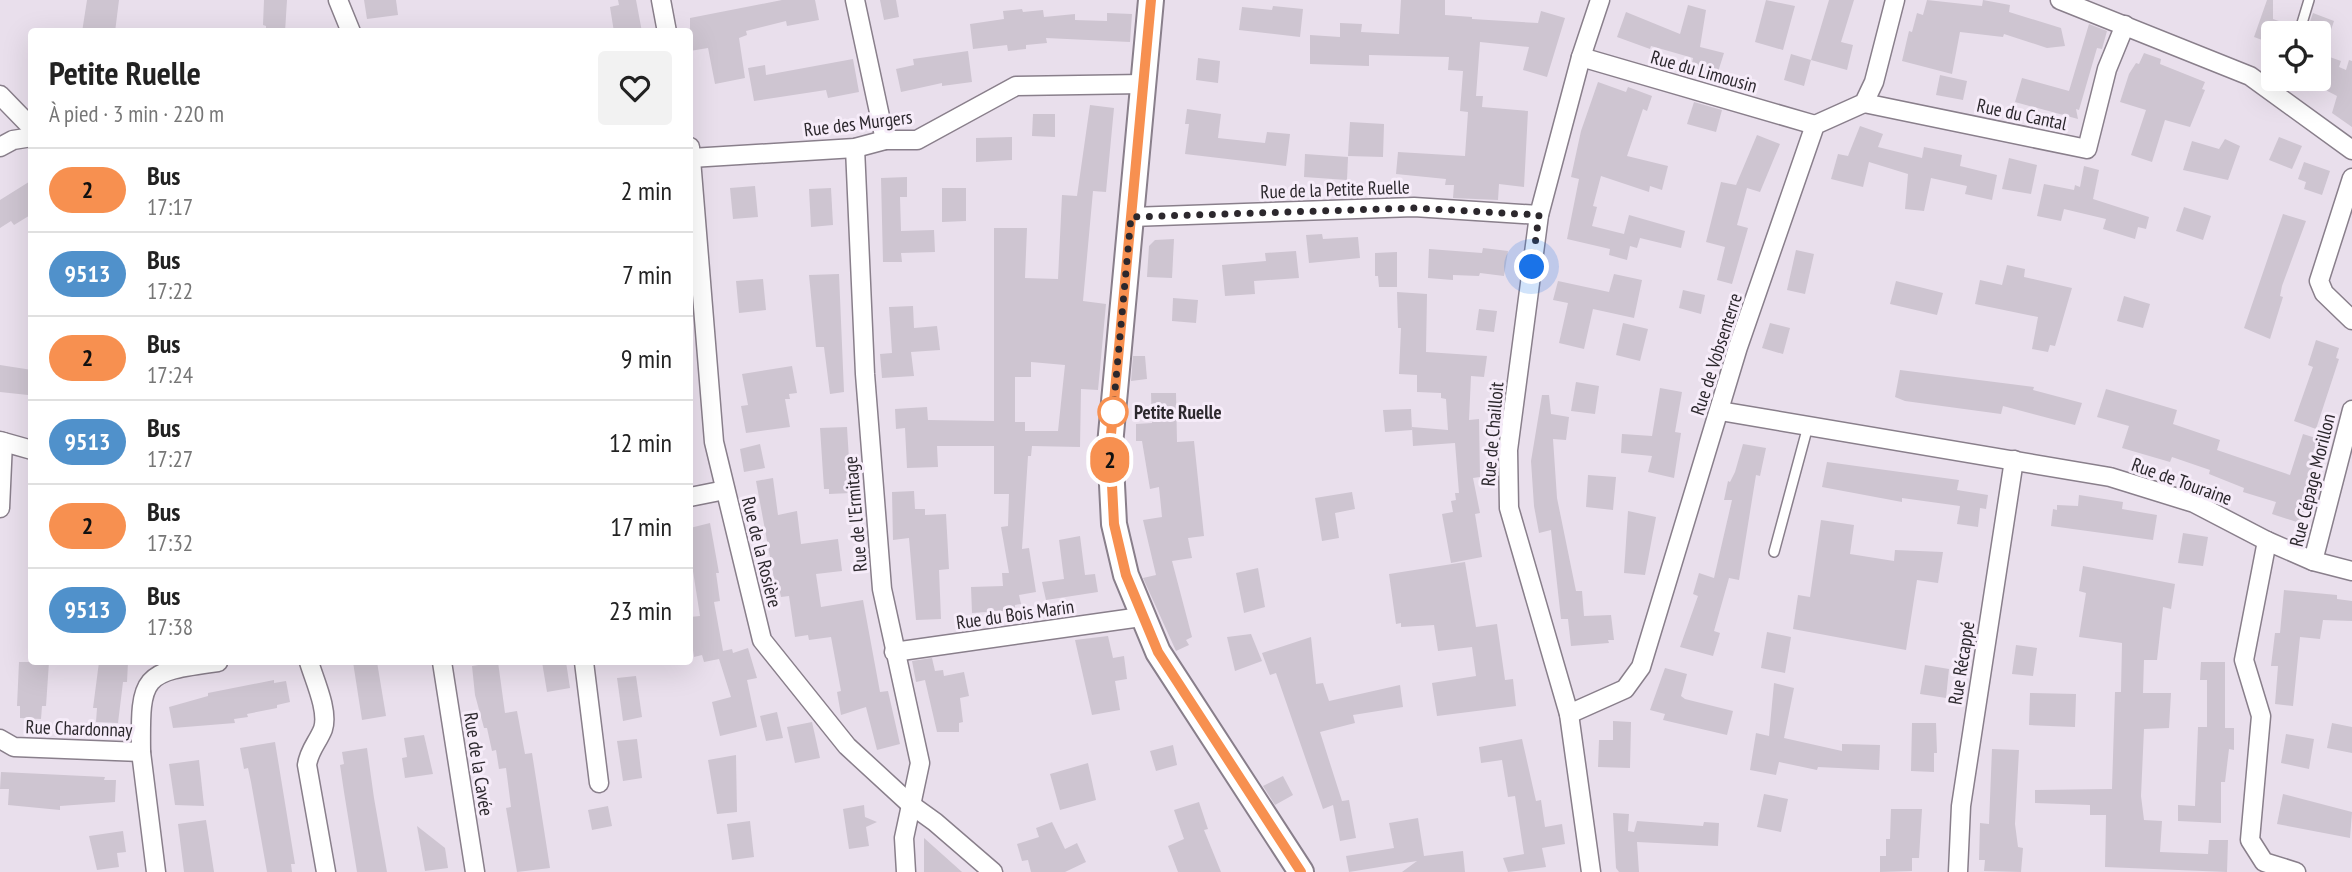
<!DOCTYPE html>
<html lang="fr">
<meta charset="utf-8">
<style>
:root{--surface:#fff;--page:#f2f2f2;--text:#222;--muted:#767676;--line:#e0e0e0}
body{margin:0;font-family:"PT Sans Narrow",sans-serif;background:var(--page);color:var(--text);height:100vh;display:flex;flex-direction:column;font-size:26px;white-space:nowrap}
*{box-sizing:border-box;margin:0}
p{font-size:23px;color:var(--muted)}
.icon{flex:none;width:38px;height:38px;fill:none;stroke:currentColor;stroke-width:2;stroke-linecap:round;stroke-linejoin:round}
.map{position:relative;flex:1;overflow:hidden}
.panel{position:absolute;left:28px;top:28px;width:665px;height:637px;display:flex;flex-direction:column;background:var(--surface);border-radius:7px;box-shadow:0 7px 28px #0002}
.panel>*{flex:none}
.badge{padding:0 14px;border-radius:23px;font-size:24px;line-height:46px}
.tools{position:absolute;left:2261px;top:21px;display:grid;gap:14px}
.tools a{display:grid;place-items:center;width:70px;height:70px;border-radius:7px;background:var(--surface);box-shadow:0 7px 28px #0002;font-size:35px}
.you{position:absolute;width:35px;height:35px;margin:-18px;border:5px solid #fff;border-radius:50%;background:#1a73e8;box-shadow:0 0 0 10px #1a73e833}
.map>.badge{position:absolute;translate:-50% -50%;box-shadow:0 0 0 4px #fff}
.round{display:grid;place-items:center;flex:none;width:74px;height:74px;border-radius:7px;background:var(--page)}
.overview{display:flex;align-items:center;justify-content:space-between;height:119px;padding:0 21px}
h1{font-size:33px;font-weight:600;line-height:52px}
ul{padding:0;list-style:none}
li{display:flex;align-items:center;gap:21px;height:84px;padding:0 21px;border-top:2px solid var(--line)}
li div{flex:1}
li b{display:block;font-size:26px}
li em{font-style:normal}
li .badge{min-width:77px;font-weight:700;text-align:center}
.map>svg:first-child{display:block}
.building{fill:#cec5d1;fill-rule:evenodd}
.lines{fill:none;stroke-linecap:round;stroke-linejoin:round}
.lane-casing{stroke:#897f8b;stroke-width:12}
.street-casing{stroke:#897f8b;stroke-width:21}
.secondary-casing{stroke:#897f8b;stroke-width:28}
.lane{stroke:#fff;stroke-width:9}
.street{stroke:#fff;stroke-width:18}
.secondary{stroke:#fff;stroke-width:24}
.line-casing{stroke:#fff;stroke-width:16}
.line{stroke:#f79050;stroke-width:10}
.walk{stroke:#2c282d;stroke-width:7;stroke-dasharray:0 12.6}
.stop-dot{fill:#fff;stroke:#f79050;stroke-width:3.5}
.labels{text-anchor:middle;stroke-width:6;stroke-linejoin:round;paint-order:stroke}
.street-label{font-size:19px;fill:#2c282d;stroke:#f6ecf9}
.stop-label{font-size:19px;font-weight:bold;fill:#2c282d;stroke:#f6ecf9;text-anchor:start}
</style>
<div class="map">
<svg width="2352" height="872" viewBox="0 0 2352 872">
<rect width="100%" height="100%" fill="#e9dfec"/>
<g class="building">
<path d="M87,0H119L115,32H82Z"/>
<path d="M264,0H287L285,32H266V26L263,25Z"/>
<path d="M364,0H396L398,15L367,19Z"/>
<path d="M618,0H636L642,32H614L610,7L619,5Z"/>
<path d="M782,0H815L819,20L787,26L786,21L746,31L747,35L739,38L745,78L715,84L708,48L690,51V18Z"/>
<path d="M880,0H896L899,17L884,20Z"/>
<path d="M1401,0H1445V15L1472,17V19L1538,23L1541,11L1565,18L1547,77L1523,70L1529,47L1480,42L1476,96H1483L1482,107L1528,111L1524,187L1499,184L1498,200L1453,198L1454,185H1445L1446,179L1396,174L1398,152L1465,156L1468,112L1460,111L1463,71L1448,70L1449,57L1369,55V66L1310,64V35L1340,37V23L1362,24L1361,32L1399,34Z"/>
<path d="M1766,0L1795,6L1783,50L1755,42Z"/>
<path d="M1829,0H1854L1841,42L1853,45L1847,70L1811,60Z"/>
<path d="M1927,0L1982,6L1983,0L2010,5L2009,12L2061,28L2065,46L2047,48L2004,34L2003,37L1960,32L1952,74L1902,61L1909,31L1912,32L1917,13L1923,15Z"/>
<path d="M2267,0H2273V19L2294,26L2292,33H2273V44L2254,37Z"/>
<path d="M1688,5L1706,10L1700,47L1724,53L1718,72L1691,68L1693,58L1651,46L1650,49L1617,37L1626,12L1680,34Z"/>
<path d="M1273,6L1303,9L1300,37L1239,30L1242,7L1272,10Z"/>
<path d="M1022,9L1023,12L1043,10L1044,17L1075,14V20L1107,21V13L1132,14L1130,42L1046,38L1047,43L1026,45V49L1008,51L1007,45L973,49L970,24L1004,19L1003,11Z"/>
<path d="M2313,13L2334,21L2330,33H2306Z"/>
<path d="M2089,24L2107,31L2102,49L2097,48L2079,110L2076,109L2078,119L2015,102L2022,78L2069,91Z"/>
<path d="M968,51L972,82L942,86V83L901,92L896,69L914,65L913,59Z"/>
<path d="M2144,53L2161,59L2160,64L2205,82L2202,89L2205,90L2190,127L2165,120L2152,162L2131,155L2146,110L2120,102L2129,74L2136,63L2139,64Z"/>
<path d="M1791,54L1811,60L1804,86L1784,80Z"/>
<path d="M2324,55L2341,61L2339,67L2346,70L2349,60L2352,61V127L2332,113L2337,96L2314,84L2319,79Z"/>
<path d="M1198,58L1220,61L1218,83L1196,80Z"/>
<path d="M853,59L859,92L828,98L826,90L754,101L748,68L765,65L766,75Z"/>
<path d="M1940,75L1967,81L1963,100L1936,95Z"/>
<path d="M1598,82L1626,92L1628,87L1652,96L1647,111L1643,109L1627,156L1668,166L1662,190L1650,186L1649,192L1601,176L1593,206L1597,207L1592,226L1624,234L1629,215L1685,231L1681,248L1640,238L1637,248L1630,246L1627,260L1609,255L1610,249L1567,239L1579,179L1571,177L1581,131Z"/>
<path d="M1694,102L1722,110L1716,132L1687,124Z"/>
<path d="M1090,105L1114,108L1106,192L1093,191L1083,301L1106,304L1098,390L1081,389L1080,447L1032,446L1031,456H1028L1022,549L1029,548L1036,592L1019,595L1021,604L1015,605V610L972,613L971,587L1003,586L1002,573H1009L1001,527L1008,526L1009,494H994V446H937L938,467L907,468L905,428L896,429L895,409L927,407L928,420L994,421V228H1027L1025,278L1058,279L1062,195L1077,196ZM1031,362L1065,365L1058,431H1025V422H1015V377H1031Z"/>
<path d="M1187,109L1221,114L1218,138L1265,143L1267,132L1290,134L1286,166L1185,154L1189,124H1185Z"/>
<path d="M1033,114H1055V137L1032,136Z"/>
<path d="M1350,122L1384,124L1383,157L1348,156Z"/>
<path d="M1860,126L1883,134L1878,147L1922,158L1924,147L1962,155L1960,166L1997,175L1992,200L1965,194L1967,186L1931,178L1924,211L1905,209L1908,174L1869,162L1863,187L1831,179L1838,154L1848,156Z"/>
<path d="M1757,135L1780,144L1760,192L1747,188L1737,225L1748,228L1732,284L1717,280L1725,247L1706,242L1721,182L1736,185Z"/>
<path d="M1012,137V160L976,162V138Z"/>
<path d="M2279,137L2302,146L2292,169L2269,160Z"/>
<path d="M2225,139L2240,146L2228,180L2183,170L2192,141L2219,149Z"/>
<path d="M1305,154L1348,157L1347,180L1304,177Z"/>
<path d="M2009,158L2037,165L2031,194L2002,189Z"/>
<path d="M2304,162L2330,171L2322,195L2304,189L2306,182L2298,179Z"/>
<path d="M2084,166L2099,170L2093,199L2149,217L2146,229L2138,227L2135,239L2103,229L2106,219L2064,209L2061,221L2037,216L2044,184L2074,190L2075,185L2080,187Z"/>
<path d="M907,177V197H900L901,231L934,230L935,252L901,253L902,262H883L881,178Z"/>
<path d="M32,180V214L14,225L11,221L0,228V200Z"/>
<path d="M755,186L758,217L733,219L730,188Z"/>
<path d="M831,188L833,225L811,227L809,189Z"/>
<path d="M942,188H966V221L942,222Z"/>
<path d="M2184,207L2211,216L2203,240L2176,231Z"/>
<path d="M2283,214L2306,221L2282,286L2280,296L2283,297L2270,339L2244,328Z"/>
<path d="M1322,234L1323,239L1358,237L1360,258L1309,263L1306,235Z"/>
<path d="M1174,239L1172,278L1147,277L1149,246L1155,240Z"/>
<path d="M1483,248L1508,251L1504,276L1480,273L1479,276L1453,275V280L1428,278L1429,249L1482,253Z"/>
<path d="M1796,250L1814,254L1805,294L1787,290Z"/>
<path d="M1296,251L1299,278L1254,281L1255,294L1225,296L1222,265L1266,261L1265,253Z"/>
<path d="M1397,252V287H1379L1378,276H1375V253Z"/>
<path d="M2007,265L2025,269L2024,277L2072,288L2055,346L2050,345L2048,352L2032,349L2038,317L1975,304L1980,280L2002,285Z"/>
<path d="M839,274L844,392L830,394L824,347H816L809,275Z"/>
<path d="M1614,274L1642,280L1634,318L1593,309L1584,349L1559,343L1568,303L1553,300L1558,281L1609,292Z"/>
<path d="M763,279L766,310L739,313L736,281Z"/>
<path d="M1896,281L1943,293L1937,315L1890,304Z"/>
<path d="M1683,290L1705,295L1701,314L1679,308Z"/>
<path d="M1397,292L1427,294L1426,352L1487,356L1484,377L1471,376L1469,420L1479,419L1480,477L1473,478L1480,513L1475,514L1482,557L1451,563L1442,514L1453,512L1451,501L1456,500L1455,493H1459L1455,443L1413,446L1412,427L1448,430L1446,399L1441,398V393L1417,392V375L1399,374L1401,328H1398Z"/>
<path d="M2124,296L2150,304L2143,328L2117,321Z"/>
<path d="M1173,298L1198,300L1196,323L1172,321Z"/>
<path d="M913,306L914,328L937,326L940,350L911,352L914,376L882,378L880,354L892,353L889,307Z"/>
<path d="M1479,309L1497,311L1494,332L1476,330Z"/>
<path d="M1623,323L1648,329L1640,361L1616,355Z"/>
<path d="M1770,323L1790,328L1783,354L1762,348Z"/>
<path d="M2316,340L2339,348L2336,358L2339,359L2316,429L2294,421L2313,367L2308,365Z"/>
<path d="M1133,356H1145L1147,379L1131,381Z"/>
<path d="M0,365L32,370L28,395L0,392Z"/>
<path d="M792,366L797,393L789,394L790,399H785L790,427L746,433L741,406L748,405L742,374Z"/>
<path d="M1900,370L2034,387L2033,390L2082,403L2075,425L2003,406L2001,414L1905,401L1895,397Z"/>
<path d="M1576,382L1599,386L1595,414L1571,411Z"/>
<path d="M1660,388L1682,392L1675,432L1681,433L1674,478L1648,472L1652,456L1621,453L1622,434L1652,436Z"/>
<path d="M2106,389L2177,410L2173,424L2220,440L2217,450L2290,475L2303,434L2322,440L2303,499L2308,501L2300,523L2272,514L2276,502L2243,492L2244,488L2209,474L2210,470L2172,457L2170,462L2122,448L2129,426L2097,417Z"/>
<path d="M1151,393H1176L1177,442L1194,441L1204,536L1188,538L1192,558L1172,561L1192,637L1186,640L1189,645L1176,651L1143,578L1156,575L1143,520L1162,517L1159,487L1150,489L1142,441H1136V424L1152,423Z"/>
<path d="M1542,395H1549L1551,414L1569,417L1566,440L1553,439L1557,498L1576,591H1582L1584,616L1611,615L1614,640H1608L1609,643L1571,646L1568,619H1561L1551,530L1539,533L1534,506L1531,461Z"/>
<path d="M1411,409L1412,430L1385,432L1383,410Z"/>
<path d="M847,427L851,493L829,494V489H824L820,428Z"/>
<path d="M760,444L765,468L744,472L740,449Z"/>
<path d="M1743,444L1766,448L1760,476L1756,475L1739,580L1729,578L1714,631L1720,633L1713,656L1680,647L1698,596L1693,594L1699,573L1714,578L1732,500H1724L1728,481L1730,482L1735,472Z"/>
<path d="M1827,462L1959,480L1957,490L1988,495L1986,509L1980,508L1978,527L1957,524L1960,506L1902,498V502L1822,487Z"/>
<path d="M1588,475L1616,477L1613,510L1586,507Z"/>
<path d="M773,478L778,515L797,511L801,544L838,539L842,571L816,574L821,607L863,600L880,692L888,691L900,744L877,750L866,707L841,715L837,692L841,691L831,637L809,640L808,635L795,637L789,596L781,597L778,584H775L756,481Z"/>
<path d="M914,491L915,509H925V515L946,514L949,569L939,570L941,619L916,620L909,538L893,540L892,492Z"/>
<path d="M1352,492L1355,509L1335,513L1339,538L1322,541L1315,498Z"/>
<path d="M2079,495L2123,502L2122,509L2157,515L2153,540L2051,526L2053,509L2057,510V505L2078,506Z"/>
<path d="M1628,511L1656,517L1645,575L1624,573Z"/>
<path d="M1821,520L1854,525L1850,554L1894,561L1895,550L1943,552L1938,583L1917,580L1906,650L1793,629L1798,595L1810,597Z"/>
<path d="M710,523L719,573H716L720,601L714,602L723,651L732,649L733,653L748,648L757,678L747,680L757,727L720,736L712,702L731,697L719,659L704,662L702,655L694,657L690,630V617L700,616L690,552V528Z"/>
<path d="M2183,533L2208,537L2203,566L2178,563Z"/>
<path d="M1080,536L1085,575L1095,574L1098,592L1046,600L1042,582L1064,579L1059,540Z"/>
<path d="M1465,562L1476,627L1497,624L1505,680L1513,679L1516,706L1437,716L1432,683L1476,676L1472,647L1438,651L1434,625L1401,627V623L1396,624L1389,574Z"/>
<path d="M2083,566L2175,584L2171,609L2163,607L2157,660H2144L2143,693H2171L2169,728L2144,729L2141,796L2144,820L2162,821L2160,852L2208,854L2209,840H2228L2227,872L2105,867L2106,815H2090V805L2035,803V790L2112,789L2115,692H2121L2122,643L2079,637L2086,593L2079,591Z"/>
<path d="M1258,568L1265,607L1244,613L1236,573Z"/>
<path d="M2284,590L2337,595V599L2352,601V621L2323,620L2320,639L2300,637L2293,706L2275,704L2278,666H2271L2275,633H2280Z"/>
<path d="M1767,632L1791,637L1785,673L1761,668Z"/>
<path d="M1251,634L1262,661L1235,671L1227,637Z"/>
<path d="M1108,636L1113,658L1124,656L1127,679L1115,681L1120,710L1092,715L1075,640Z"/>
<path d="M1311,637L1316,684L1323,683L1329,701L1400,685L1403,707L1353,715L1355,723L1320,732L1342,801L1349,800L1356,838L1340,841L1333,805L1323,809L1276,673L1270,675L1262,653Z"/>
<path d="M2016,645L2037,648L2033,676L2012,674Z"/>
<path d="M932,658L935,671L943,670L944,676L964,672L969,696L960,698L963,722L959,723V732H937L925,680L916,682L912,661Z"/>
<path d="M19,662H49L46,706H42L41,719L20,718V706H17Z"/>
<path d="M99,662H128L127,682H123L118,723L96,722L97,708H93Z"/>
<path d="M353,662H377L386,716L362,720Z"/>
<path d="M498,662L505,713L517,711L525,754L532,753L550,868L517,872L506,808L511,807L506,768L499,769L496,750L492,751L487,728H484L475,695L472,666Z"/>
<path d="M542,662H566L570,688L547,692Z"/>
<path d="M2201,662H2225V728H2234V750L2229,749L2225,782H2221V823L2178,821V805L2195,806L2198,727H2207V680H2200Z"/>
<path d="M1925,665L1949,669L1946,698L1920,694Z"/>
<path d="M1665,668L1687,674L1681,696L1685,699L1733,711L1727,735L1663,720L1665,714L1650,710Z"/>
<path d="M636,676L642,717L623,721L617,678Z"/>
<path d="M274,680V683L286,681L290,702L277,705V708L247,714L248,717L234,719L235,723L173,728L169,707L208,696V693Z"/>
<path d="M1774,683L1794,688L1784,738L1842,751V744L1880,745L1879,770L1818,767L1817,770L1779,762L1776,775L1750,770L1756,733L1769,736Z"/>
<path d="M2030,693L2076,694L2075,727L2029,725Z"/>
<path d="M777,712L783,738L766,741L760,716Z"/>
<path d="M1613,721L1631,722L1630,768L1598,767L1599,740H1613Z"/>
<path d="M812,722L820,758L795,763L787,727Z"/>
<path d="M1912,723H1936L1937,753H1934V772L1911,771Z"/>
<path d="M2332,723L2352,727V753L2327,748Z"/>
<path d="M2286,734L2314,739L2309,769L2281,763Z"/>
<path d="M424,735L433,774L405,778L402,758L407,757L404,738Z"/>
<path d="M637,739L642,778L623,781L617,741Z"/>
<path d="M1522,739L1536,801L1541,800L1545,827L1562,824L1565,844L1542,848L1546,867L1508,872L1503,858L1524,854L1515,796L1508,797L1502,760L1481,763L1479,747Z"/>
<path d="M275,742L295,864H291L292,872H267L251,782L248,768L244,769L240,748Z"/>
<path d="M1173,745L1177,765L1156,771L1150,751Z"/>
<path d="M367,748L374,798L387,872H357L344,792L340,765L344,764L342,752Z"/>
<path d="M1992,749L2019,750L2015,824L2018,847L2023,848L2021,872L1984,871L1985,860H1979L1980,823L1989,824Z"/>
<path d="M736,755L737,812L717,814L708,760Z"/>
<path d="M199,760L204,806L175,805L169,764Z"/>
<path d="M1088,763L1096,800L1060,810L1050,774Z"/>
<path d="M1,772L105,777L104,780H116L115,802L60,806V810L8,805L9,789H0Z"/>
<path d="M1283,776L1293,795L1275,805L1263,786Z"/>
<path d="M1764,794L1788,799L1781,832L1757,827Z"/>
<path d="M2283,794L2352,812L2350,838L2277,824Z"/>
<path d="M1199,802L1208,829L1204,830L1221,872H1178L1168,846L1184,839L1174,810Z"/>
<path d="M864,805L865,817L877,822L866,827L869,846L849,849L843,809Z"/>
<path d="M608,806L612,826L592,830L588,810Z"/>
<path d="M1891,809H1922L1919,858H1912V871L1880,872V856H1886V839H1890Z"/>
<path d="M1613,813L1629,814L1628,831L1634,832L1637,821L1703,826L1704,822L1719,823L1718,846L1637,842L1639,872H1619L1616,868Z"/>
<path d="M1418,818L1424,856L1463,851L1465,872H1402L1417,861L1349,872L1346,856L1394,848L1389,823Z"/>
<path d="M206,820L214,872H184L178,824Z"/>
<path d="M750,821L754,857L732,860L727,824Z"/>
<path d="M1052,822L1065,849L1077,843L1086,862L1065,872H1031L1028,860L1022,861L1017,844L1039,837L1036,828Z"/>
<path d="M417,826L445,848L448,868L425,871Z"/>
<path d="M123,831L126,852L117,853L119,867L97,870L89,836Z"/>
<path d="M924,838L962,872H924Z"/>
</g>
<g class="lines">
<defs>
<g id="lane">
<path d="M2299,33L2309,0"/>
<path d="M2272,92L2281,79"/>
<path d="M1774,552L1808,426"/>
</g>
<g id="street">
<path d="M338,0L351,32"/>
<path d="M661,0L667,32"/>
<path d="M855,0L885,140"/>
<path d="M2060,0L2250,76L2352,150"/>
<path d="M1581,57L1815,125"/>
<path d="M0,95L32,128"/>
<path d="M1864,103L2087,149L2107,69L2125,25"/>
<path d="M0,147L13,140L32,137"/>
<path d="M690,147L714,442L762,640L847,746L910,804L935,822L993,872"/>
<path d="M855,148L865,374L882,589L920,763L904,838L906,872"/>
<path d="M691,158L855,148L885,140H917L1016,86L1143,84"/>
<path d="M2352,178L2319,281L2324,293L2352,320"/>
<path d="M1131,217L1414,207L1539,215"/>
<path d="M1720,411L2110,477L2194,503L2267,541L2244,660L2261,716L2250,840L2264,862L2296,872"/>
<path d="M0,441L32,450"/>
<path d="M690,497L725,490"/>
<path d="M0,508L3,442"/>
<path d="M2267,541L2313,561L2352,571"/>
<path d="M2313,561L2352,410"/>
<path d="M894,652L1141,617"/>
<path d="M309,662C314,679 329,711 323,729C318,742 309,750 307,765L326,872"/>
<path d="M442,662L475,872"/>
<path d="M584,662L599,783"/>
<path d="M1569,714L1625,689L1641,667L1738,347L1815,125L1864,103L1874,82L1895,0"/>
<path d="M0,739L14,747L141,752C140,675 142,672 218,662"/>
<path d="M141,752L156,872"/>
<path d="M1591,872L1569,714L1509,508L1508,450L1539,215L1581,57L1600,0"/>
<path d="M1958,872L1961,806L2014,460"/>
</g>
<path id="secondary" d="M1151,0L1110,445L1114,524L1126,575L1158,652L1301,872"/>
</defs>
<use href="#lane" class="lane-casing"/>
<use href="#street" class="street-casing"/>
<use href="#secondary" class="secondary-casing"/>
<use href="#lane" class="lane"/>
<use href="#street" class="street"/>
<use href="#secondary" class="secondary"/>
</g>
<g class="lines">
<defs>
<path id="line" d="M1151,0L1110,445L1114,524L1126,575L1158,652L1301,872"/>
</defs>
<use href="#line" class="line-casing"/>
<use href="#line" class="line"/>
<path class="walk" d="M1113,412L1131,217L1414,208L1539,215L1532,267"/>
</g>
<circle class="stop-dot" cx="1113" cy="412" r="14"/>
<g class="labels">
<g class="street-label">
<text transform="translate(1704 71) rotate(16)" y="7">Rue du Limousin</text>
<text transform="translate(2022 114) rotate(12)" y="7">Rue du Cantal</text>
<text transform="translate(858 123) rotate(-7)" y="7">Rue des Murgers</text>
<text transform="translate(1335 189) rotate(-2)" y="7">Rue de la Petite Ruelle</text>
<text transform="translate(1716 354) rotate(-72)" y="7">Rue de Vobsenterre</text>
<text transform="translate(1492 434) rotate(-85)" y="7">Rue de Chailloit</text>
<text transform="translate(2312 480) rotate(-76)" y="7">Rue Cépage Morillon</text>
<text transform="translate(2182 481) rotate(20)" y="7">Rue de Touraine</text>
<text transform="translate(855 514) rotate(-95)" y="7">Rue de l'Ermitage</text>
<text transform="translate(762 552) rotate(76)" y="7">Rue de la Rosière</text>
<text transform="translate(1015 614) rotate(-8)" y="7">Rue du Bois Marin</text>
<text transform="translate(1961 663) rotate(-81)" y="7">Rue Récappé</text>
<text transform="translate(79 728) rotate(2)" y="7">Rue Chardonnay</text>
<text transform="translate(479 764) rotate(81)" y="7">Rue de la Cavée</text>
</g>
<g class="stop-label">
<text x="1134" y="419">Petite Ruelle</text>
</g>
</g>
</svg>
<div class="tools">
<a><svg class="icon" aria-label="locate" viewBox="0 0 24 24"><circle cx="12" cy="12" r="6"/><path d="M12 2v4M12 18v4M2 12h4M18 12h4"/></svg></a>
</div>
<div class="you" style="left:1532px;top:267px"></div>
<b class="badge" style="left:1110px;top:460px;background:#f79050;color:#111">2</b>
<section class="panel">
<div class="overview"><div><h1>Petite Ruelle</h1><p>À pied · 3 min · 220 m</p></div><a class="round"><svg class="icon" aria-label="heart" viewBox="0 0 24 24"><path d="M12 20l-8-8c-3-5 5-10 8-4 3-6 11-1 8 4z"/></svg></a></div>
<ul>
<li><span class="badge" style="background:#f79050;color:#111">2</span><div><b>Bus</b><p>17:17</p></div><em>2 min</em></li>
<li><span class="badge" style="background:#5091cb;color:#fff">9513</span><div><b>Bus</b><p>17:22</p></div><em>7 min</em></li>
<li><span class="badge" style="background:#f79050;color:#111">2</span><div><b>Bus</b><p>17:24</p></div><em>9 min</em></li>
<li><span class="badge" style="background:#5091cb;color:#fff">9513</span><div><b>Bus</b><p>17:27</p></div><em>12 min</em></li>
<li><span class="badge" style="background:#f79050;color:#111">2</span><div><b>Bus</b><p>17:32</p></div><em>17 min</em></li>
<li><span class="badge" style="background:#5091cb;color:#fff">9513</span><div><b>Bus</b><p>17:38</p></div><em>23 min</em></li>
</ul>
</section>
</div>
